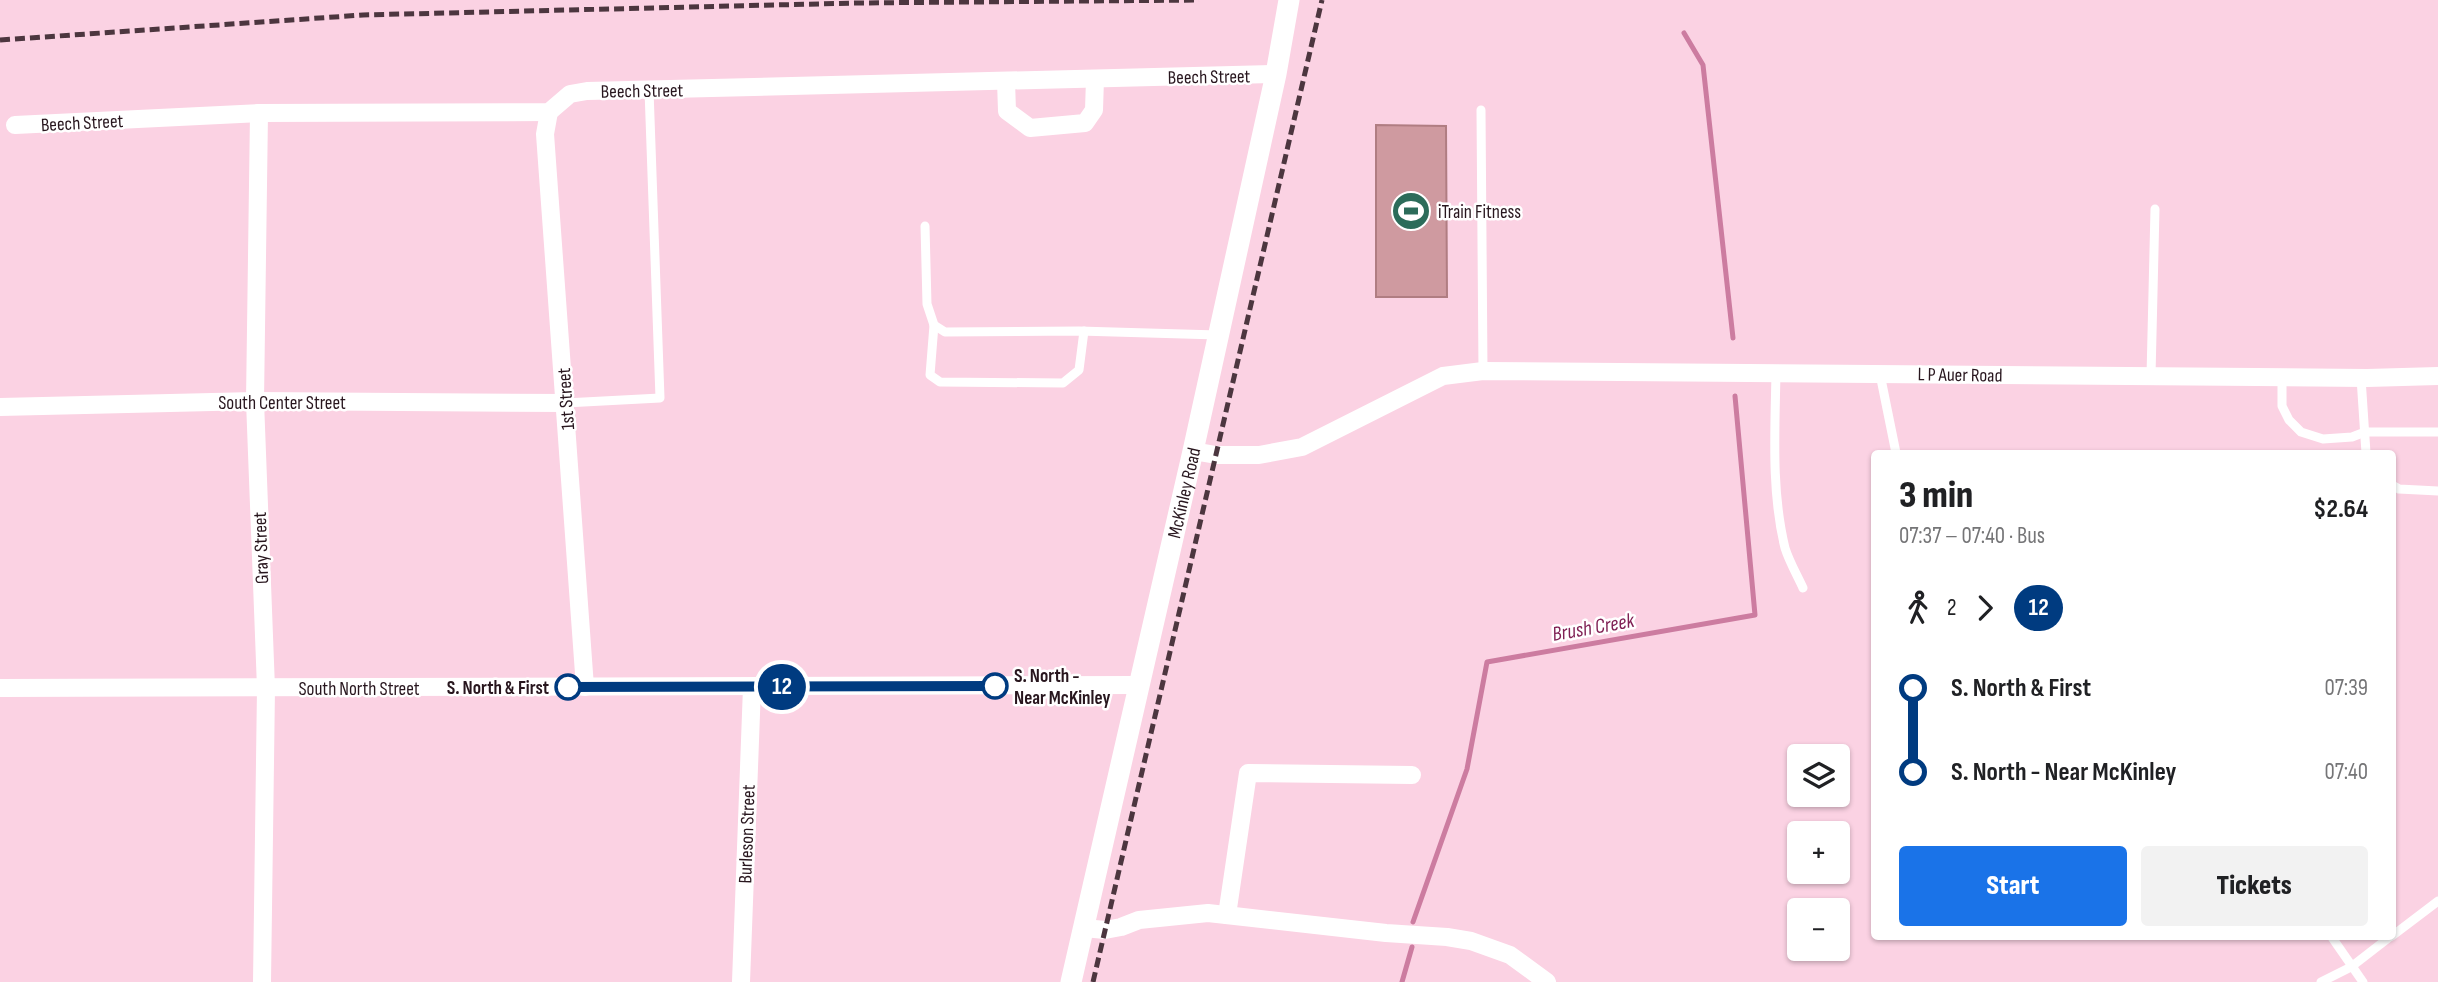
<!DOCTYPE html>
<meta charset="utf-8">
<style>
:root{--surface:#fff;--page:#f2f2f2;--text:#202124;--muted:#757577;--accent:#1a73e8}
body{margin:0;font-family:"Sofia Sans Condensed",sans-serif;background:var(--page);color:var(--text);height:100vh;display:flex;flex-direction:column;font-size:26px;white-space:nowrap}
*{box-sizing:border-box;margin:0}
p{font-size:23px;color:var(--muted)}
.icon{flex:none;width:38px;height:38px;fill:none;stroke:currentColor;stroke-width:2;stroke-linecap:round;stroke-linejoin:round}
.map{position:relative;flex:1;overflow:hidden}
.side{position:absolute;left:1871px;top:450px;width:525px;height:490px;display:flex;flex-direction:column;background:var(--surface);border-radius:7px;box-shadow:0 2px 5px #0004}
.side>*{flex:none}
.badge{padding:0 14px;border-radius:23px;font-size:24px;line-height:46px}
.tools{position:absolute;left:1787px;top:744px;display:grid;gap:14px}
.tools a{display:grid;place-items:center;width:63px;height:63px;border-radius:7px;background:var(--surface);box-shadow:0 2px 5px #0004;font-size:35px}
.map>.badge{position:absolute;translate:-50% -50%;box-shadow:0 0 0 4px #fff}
.legs{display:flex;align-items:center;gap:10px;height:77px;padding:0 28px;font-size:23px}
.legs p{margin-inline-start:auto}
.summary{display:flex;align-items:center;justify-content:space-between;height:119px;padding:0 28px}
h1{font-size:38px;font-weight:800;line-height:52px}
.cta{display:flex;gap:14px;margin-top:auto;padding:14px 28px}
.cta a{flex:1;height:80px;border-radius:7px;background:var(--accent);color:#fff;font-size:28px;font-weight:800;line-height:80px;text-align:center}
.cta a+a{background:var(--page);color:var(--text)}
ul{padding:0 28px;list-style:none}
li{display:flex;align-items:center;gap:24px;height:84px;font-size:26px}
li i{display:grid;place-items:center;width:10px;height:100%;margin:0 9px;background:currentColor}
li i::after{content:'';width:18px;height:18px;margin:-9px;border:5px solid;border-radius:50%;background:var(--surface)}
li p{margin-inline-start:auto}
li:first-child i{background:linear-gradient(#0000 50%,currentColor 0)}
li:last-child i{background:linear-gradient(currentColor 50%,#0000 0)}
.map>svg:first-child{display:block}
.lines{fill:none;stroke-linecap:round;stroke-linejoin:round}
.stream{stroke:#cc7ca0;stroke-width:5}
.building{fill:#cf9aa0;stroke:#b07d82;stroke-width:2}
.service{stroke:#fff;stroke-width:9}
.minor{stroke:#fff;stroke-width:18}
.tertiary{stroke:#fff;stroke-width:21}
.rail{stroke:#4c363f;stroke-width:5;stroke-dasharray:10 5;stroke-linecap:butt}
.line-1-casing{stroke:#fff;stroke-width:16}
.line-1{stroke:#003b80;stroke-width:10}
.stop-1-dot{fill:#fff;stroke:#003b80;stroke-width:3.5}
.labels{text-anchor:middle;stroke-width:5;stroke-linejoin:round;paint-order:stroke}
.street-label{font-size:19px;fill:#28161e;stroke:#fff}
.poi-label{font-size:19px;fill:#28161e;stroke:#fff;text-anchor:start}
.stop-label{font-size:19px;font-weight:bold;fill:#28161e;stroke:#fff;text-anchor:start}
.water-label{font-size:21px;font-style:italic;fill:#802155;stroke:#fff}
</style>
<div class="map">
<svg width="2438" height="982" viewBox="0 0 2438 982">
<rect width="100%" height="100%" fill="#fbd2e3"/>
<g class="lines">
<g class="stream">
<path d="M1684,33L1703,65L1733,338"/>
<path d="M1413,922L1467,769L1487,662L1755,615L1735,396"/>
<path d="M1402,982L1412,947"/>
</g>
</g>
<path class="building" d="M1376,125L1446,126L1447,297H1376Z"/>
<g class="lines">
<g class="service">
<path d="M1481,110L1483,371"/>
<path d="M925,226L927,304L934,325L945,332L1079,331L1218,335"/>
<path d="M934,325L930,375L940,382L1063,383L1079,370L1084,331"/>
<path d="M1776,372C1775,430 1771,491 1785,548C1789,561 1797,575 1803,588"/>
<path d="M1880,374L1896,453"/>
<path d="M2151,376L2155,209"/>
<path d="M2282,377V406L2289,420L2301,432L2323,439L2352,437L2365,432H2438"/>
<path d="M2361,378L2366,453"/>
<path d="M565,403L660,398L649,90"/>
<path d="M2392,485L2399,489L2438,491"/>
<path d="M2331,936L2363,982"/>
<path d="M2392,936L2438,901"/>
<path d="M2321,982L2351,967L2391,936"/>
</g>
<g class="minor">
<path d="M1006,81L1007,111L1030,128L1085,123L1094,110L1095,79"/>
<path d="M549,112L545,134L585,687"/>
<path d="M259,113L255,401L266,688L262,982"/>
<path d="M15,125L259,113L549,112L570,94L587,91L1276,74"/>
<path d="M0,407L255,401L565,403"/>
<path d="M1193,451L1216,455H1259L1302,447L1443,376L1483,371L2367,378L2438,376"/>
<path d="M0,688L1139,685"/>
<path d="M1227,915L1248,773L1412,775"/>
<path d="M1084,928L1105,930L1121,927L1139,920L1208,913L1386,933L1447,937L1471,941L1510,955L1547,982"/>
<path d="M741,982L752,687"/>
</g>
<path class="tertiary" id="s1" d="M1071,982L1193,451L1276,74L1289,0"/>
<g class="rail">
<path d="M0,40L363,15L856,3L1199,0"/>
<path d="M1093,982L1322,0"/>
</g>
</g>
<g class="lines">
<defs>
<path id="line-1" d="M568,687L995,686"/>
</defs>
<use href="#line-1" class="line-1-casing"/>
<use href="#line-1" class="line-1"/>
</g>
<defs>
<symbol id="stadium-disc" viewBox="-11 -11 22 22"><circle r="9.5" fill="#2c6c5a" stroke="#fff"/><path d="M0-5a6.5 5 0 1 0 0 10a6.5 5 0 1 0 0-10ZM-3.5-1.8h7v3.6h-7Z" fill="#fff"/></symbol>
</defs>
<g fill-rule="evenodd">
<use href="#stadium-disc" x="1389" y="189" width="44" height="44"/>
</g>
<g class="stop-1-dot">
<circle cx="995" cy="686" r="12"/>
<circle cx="568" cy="687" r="12"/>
</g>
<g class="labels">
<g class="street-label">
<text transform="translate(1209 76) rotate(-1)" y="7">Beech Street</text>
<text transform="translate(642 90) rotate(-1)" y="7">Beech Street</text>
<text transform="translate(82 122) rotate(-3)" y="7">Beech Street</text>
<text transform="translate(1960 374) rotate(1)" y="7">L P Auer Road</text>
<text transform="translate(565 399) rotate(-94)" y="7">1st Street</text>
<text x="282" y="409">South Center Street</text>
<text dy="7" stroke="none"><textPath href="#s1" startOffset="502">McKinley Road</textPath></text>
<text transform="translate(260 548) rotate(-92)" y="7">Gray Street</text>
<text x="359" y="695">South North Street</text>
<text transform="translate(746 834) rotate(-88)" y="7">Burleson Street</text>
</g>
<g class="poi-label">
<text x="1438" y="218">iTrain Fitness</text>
</g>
<g class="stop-label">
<text x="1014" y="682">S. North -<tspan x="1014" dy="22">Near McKinley</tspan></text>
<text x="549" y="694" text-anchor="end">S. North &amp; First</text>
</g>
<g class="water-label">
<text transform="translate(1593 627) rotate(-10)" y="7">Brush Creek</text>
</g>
</g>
</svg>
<div class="tools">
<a><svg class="icon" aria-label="layers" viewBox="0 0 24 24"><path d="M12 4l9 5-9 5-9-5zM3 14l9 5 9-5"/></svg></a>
<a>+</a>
<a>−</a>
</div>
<b class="badge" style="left:782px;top:687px;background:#003b80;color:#fff">12</b>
<section class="side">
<div class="summary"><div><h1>3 min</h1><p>07:37 – 07:40 · Bus</p></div><b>$2.64</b></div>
<div class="legs"><svg class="icon" aria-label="walk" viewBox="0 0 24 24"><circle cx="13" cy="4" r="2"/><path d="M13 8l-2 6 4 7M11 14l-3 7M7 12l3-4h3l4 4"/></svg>2<svg class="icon" aria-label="forward" viewBox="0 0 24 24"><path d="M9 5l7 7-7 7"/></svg><b class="badge" style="background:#003b80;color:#fff">12</b></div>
<ul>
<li><i style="color:#003b80"></i><b>S. North &amp; First</b><p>07:39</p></li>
<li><i style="color:#003b80"></i><b>S. North - Near McKinley</b><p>07:40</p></li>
</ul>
<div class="cta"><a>Start</a><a>Tickets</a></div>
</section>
</div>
